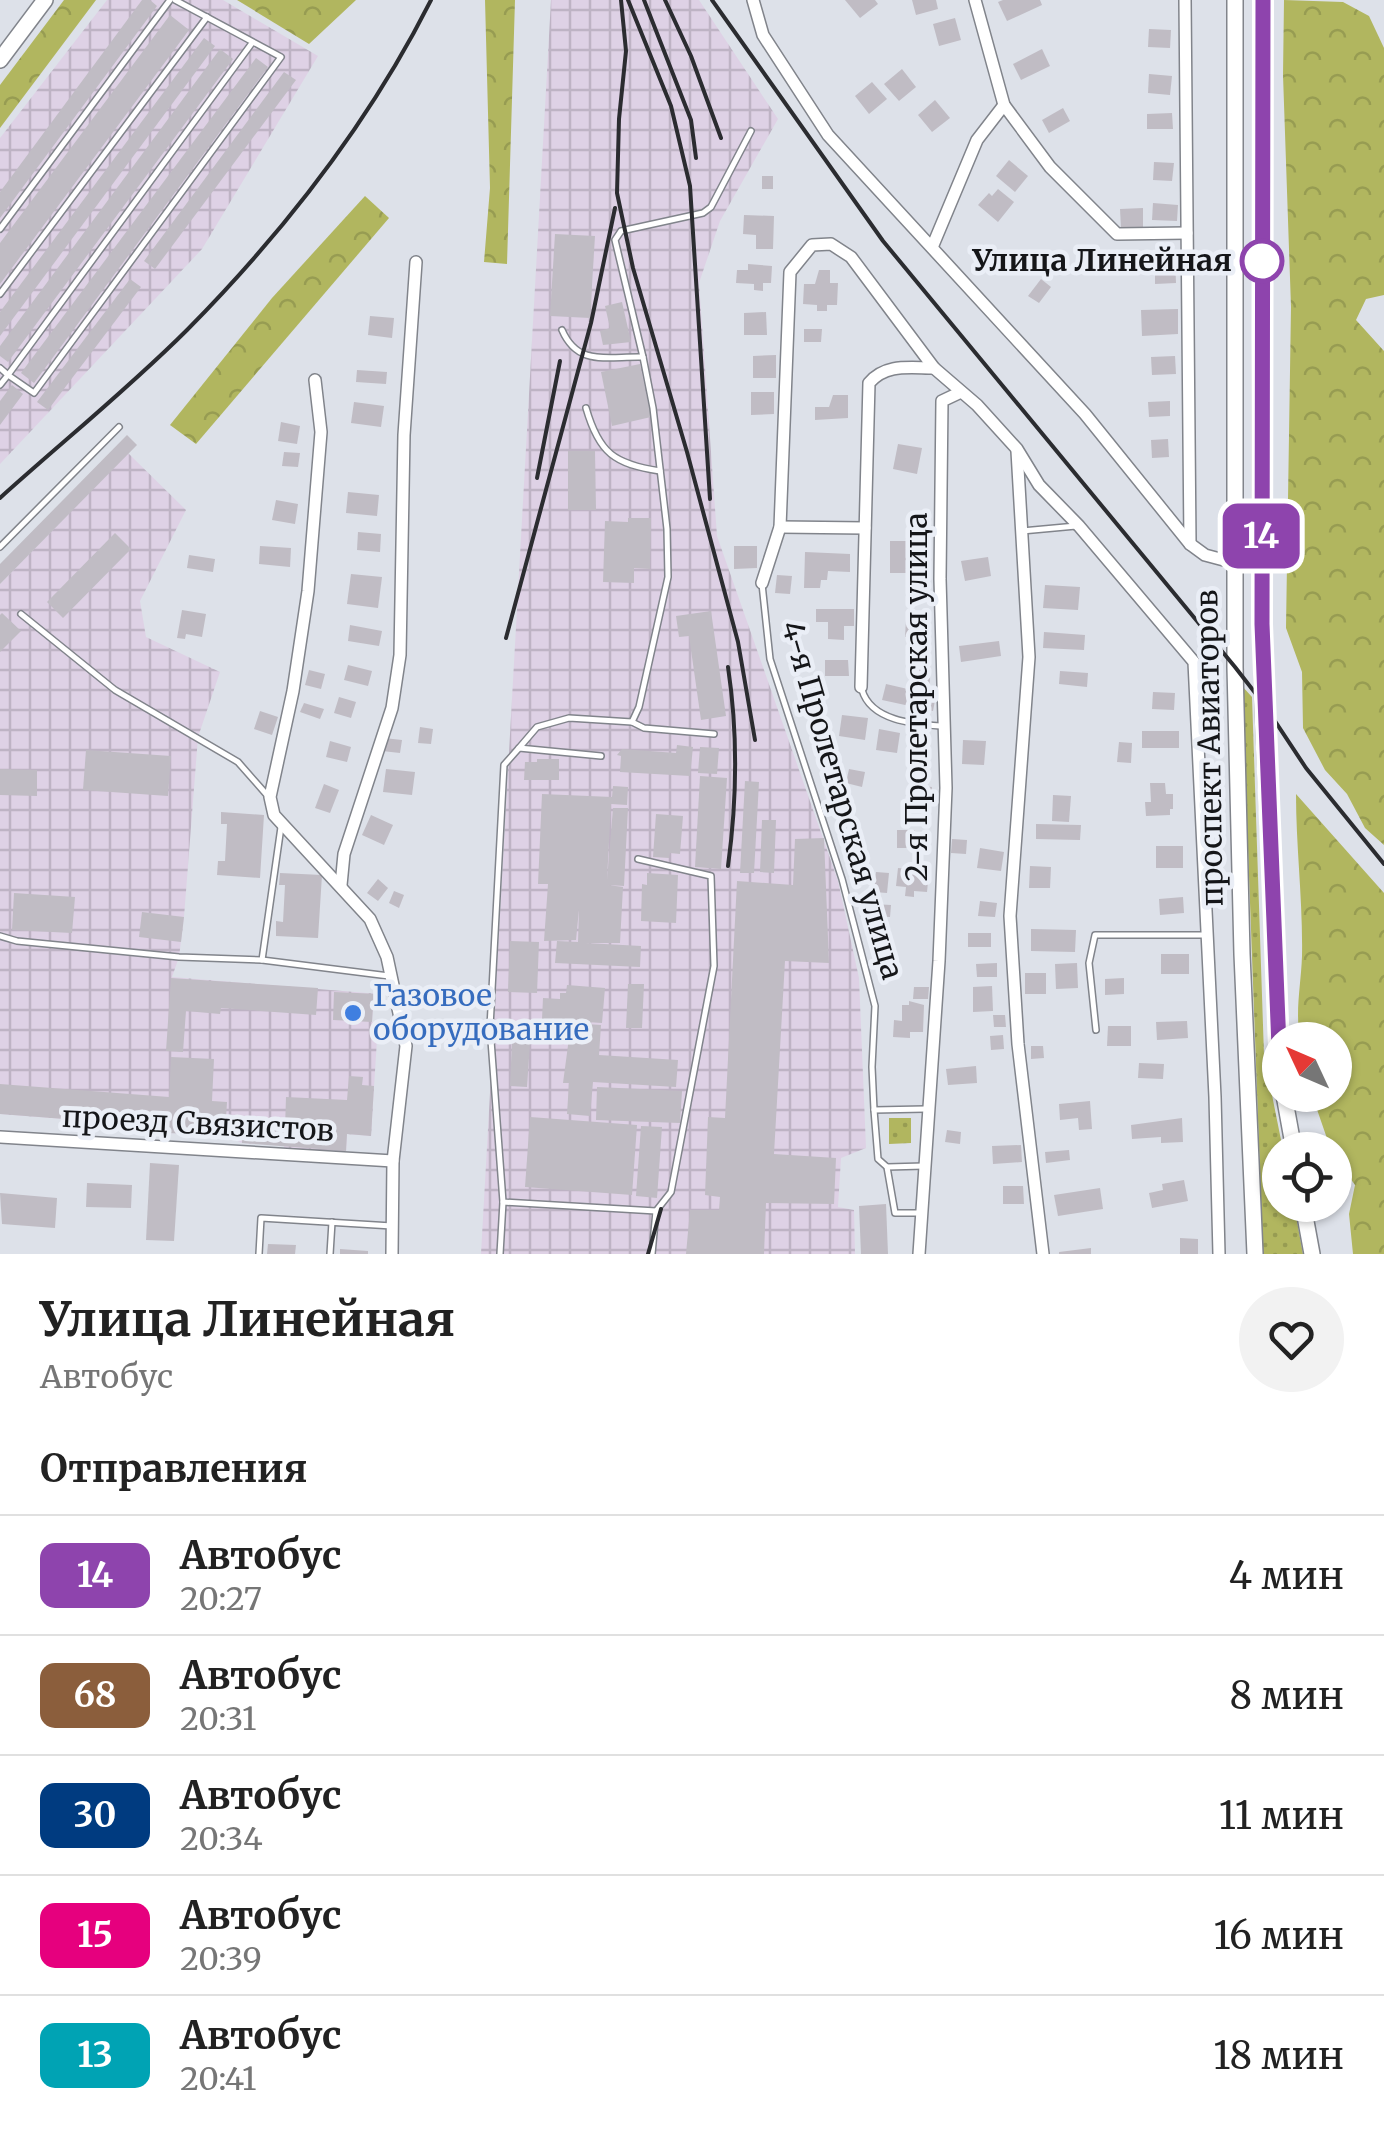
<!DOCTYPE html>
<html lang="ru">
<meta charset="utf-8">
<style>
:root{--surface:#fff;--page:#f2f2f2;--text:#222;--muted:#767676;--line:#e0e0e0}
body{margin:0;font-family:Merriweather,serif;background:var(--page);color:var(--text);height:100vh;display:flex;flex-direction:column;font-size:38px;white-space:nowrap}
*{box-sizing:border-box;margin:0}
p{font-size:32px;color:var(--muted)}
.icon{flex:none;width:55px;height:55px;fill:none;stroke:currentColor;stroke-width:2;stroke-linecap:round;stroke-linejoin:round}
.map{position:relative;height:1254px;overflow:hidden}
.details{display:flex;flex-direction:column;background:var(--surface);flex:1}
.details>*{flex:none}
.badge{padding:0 20px;border-radius:15px;font-size:35px;line-height:65px}
.needle{width:65px;rotate:314deg}
.fabs{position:absolute;left:1262px;top:1022px;display:grid;gap:20px}
.fabs a{display:grid;place-items:center;width:90px;height:90px;border-radius:50%;background:var(--surface);box-shadow:0 2px 8px #0004;font-size:50px}
.map>.badge{position:absolute;translate:-50% -50%;box-shadow:0 0 0 5px #fff}
h2{padding:0 40px;font-size:38px;line-height:90px}
.round{display:grid;place-items:center;flex:none;width:105px;height:105px;border-radius:52px;background:var(--page)}
.summary{display:flex;align-items:center;justify-content:space-between;height:170px;padding:0 40px}
h1{font-size:48px;font-weight:700;line-height:75px}
ul{padding:0;list-style:none}
li{display:flex;align-items:center;gap:30px;height:120px;padding:0 40px;border-top:2px solid var(--line)}
li div{flex:1}
li b{display:block;font-size:38px}
li em{font-style:normal}
li .badge{min-width:110px;font-weight:700;text-align:center}
.map>svg:first-child{display:block}
.industrial{fill:url(#industrial-grid)}
.grass{fill:url(#grass-dots)}
.forest{fill:url(#forest-crowns)}
.building{fill:#c0bcc4}
.lines{fill:none;stroke-linecap:round;stroke-linejoin:round}
.lane-casing{stroke:#81848b;stroke-width:8}
.street-casing{stroke:#81848b;stroke-width:14}
.secondary-casing{stroke:#81848b;stroke-width:18}
.lane{stroke:#fff;stroke-width:5}
.street{stroke:#fff;stroke-width:11}
.secondary{stroke:#fff;stroke-width:15}
.rail{stroke:#2b2c30;stroke-width:4}
.line-casing{stroke:#fff;stroke-width:22}
.line{stroke:#8e44ad;stroke-width:15}
.stop-dot{fill:#fff;stroke:#8e44ad;stroke-width:5}
.shop-dot{fill:#3f7fe0;stroke:#eaeef6;stroke-width:4}
.labels{text-anchor:middle;stroke-width:9;stroke-linejoin:round;paint-order:stroke}
.stop-label{font-size:30px;font-weight:bold;fill:#151619;stroke:#eaeef6;text-anchor:end}
.street-label{font-size:30px;fill:#151619;stroke:#eaeef6}
.shop-label{font-size:30px;fill:#366cbe;stroke:#eaeef6;text-anchor:start}
</style>
<div class="map">
<svg width="1384" height="1254" viewBox="0 0 1384 1254">
<defs>
<pattern id="industrial-grid" width="8" height="8" patternUnits="userSpaceOnUse" patternTransform="scale(2.5)"><rect width="8" height="8" fill="#ded1e5"/><path d="M0 4h8M4 0v8" fill="none" stroke="#beb3c4"/></pattern>
<pattern id="grass-dots" width="8" height="8" patternUnits="userSpaceOnUse" patternTransform="scale(2.5)"><rect width="8" height="8" fill="#b1b65f"/><path d="M2 2h.1M6 6h.1" fill="none" stroke="#979c52" stroke-width="1.8" stroke-linecap="round"/></pattern>
<pattern id="forest-crowns" width="20" height="18" patternUnits="userSpaceOnUse" patternTransform="scale(2.5)"><rect width="20" height="18" fill="#b1b65f"/><path d="M2 6a3 3 0 1 1 6 0M12 15a3 3 0 1 1 6 0" fill="none" stroke="#979c52"/></pattern>
</defs>
<rect width="100%" height="100%" fill="#dde1e9"/>
<g class="industrial">
<path d="M107,0H223L318,56L202,249L0,464V138Z"/>
<path d="M551,0H699L778,119L720,221L699,283L717,536L838,881L859,978L866,1148L841,1158L838,1207L854,1210L855,1254H481Z"/>
<path d="M128,453L186,510L140,601L146,637L220,672L198,737L184,917L179,957L172,977L379,994V1006L373,1007L372,1022L378,1023L371,1136L347,1134L346,1151L284,1149V1145L242,1143L225,1135L167,1133V1127L0,1114V584Z"/>
</g>
<g class="grass">
<path d="M1242,686L1252,697L1264,1055L1283,1150H1280V1205H1294L1303,1254H1263Z"/>
<path d="M889,1118H911V1143L889,1144Z"/>
</g>
<g class="forest">
<path d="M64,0H96L0,128V85Z"/>
<path d="M237,0H356L309,44Z"/>
<path d="M485,0H515L507,264L484,262L490,188Z"/>
<path d="M1284,0L1343,2L1369,16L1384,48V295L1366,299L1356,320L1384,351V845L1365,828L1347,794L1325,770L1303,728L1302,672L1286,628L1291,307L1283,75Z"/>
<path d="M365,196L389,218L196,444L170,425L272,298Z"/>
<path d="M1296,794L1384,893V1254H1353L1349,1214L1355,1185L1335,1157V1150H1331L1312,1095H1335V1040H1300C1295,1010 1301,985 1302,956C1303,901 1296,848 1296,794Z"/>
</g>
<g class="building">
<path d="M142,0H150L157,6L0,218V192Z"/>
<path d="M845,0H875L878,4L860,18Z"/>
<path d="M912,0H936L938,9L916,15Z"/>
<path d="M1003,0H1040L1042,5L1007,21L998,2Z"/>
<path d="M170,15L189,30L0,284V243Z"/>
<path d="M955,18L961,40L939,46L933,24Z"/>
<path d="M1149,29L1171,30L1170,48L1148,47Z"/>
<path d="M204,38L215,46L0,336V312Z"/>
<path d="M220,49L233,59L8,362L0,356V346Z"/>
<path d="M1042,49L1050,66L1021,80L1013,64Z"/>
<path d="M256,58L268,67L34,383L21,373Z"/>
<path d="M902,69L916,87L899,101L884,84Z"/>
<path d="M284,72L296,80L155,269L144,261Z"/>
<path d="M1149,74L1172,76L1170,95L1148,93Z"/>
<path d="M872,82L887,99L869,114L855,96Z"/>
<path d="M935,100L950,118L932,132L918,115Z"/>
<path d="M1063,108L1070,121L1049,133L1042,120Z"/>
<path d="M1172,113L1173,129H1147V114Z"/>
<path d="M1009,160L1028,176L1015,192L996,176Z"/>
<path d="M1154,162L1174,163L1172,181L1153,180Z"/>
<rect x="762" y="176" width="11" height="13"/>
<path d="M998,189L1014,202L998,222L978,205L989,193L992,196Z"/>
<path d="M1153,203L1178,205L1177,221L1152,220Z"/>
<path d="M1143,208V227L1121,228L1120,209Z"/>
<path d="M744,215L774,216L773,249H756V235L743,234Z"/>
<path d="M555,234L595,236L590,318L550,316Z"/>
<path d="M1175,258L1176,283L1155,284V274H1136L1135,259Z"/>
<path d="M748,264L772,266L771,283H763V291L754,290V284L736,283L737,270H748Z"/>
<path d="M819,270H830V283H838L837,305H827V311H817V305L803,304L804,284H815Z"/>
<path d="M130,279L141,287L48,410L37,402Z"/>
<path d="M1041,279L1051,287L1039,303L1028,296Z"/>
<path d="M622,302L631,342L603,345L600,331L610,328L605,306Z"/>
<path d="M1178,309V334L1142,336L1141,310Z"/>
<path d="M766,312L767,335H744V313Z"/>
<path d="M370,316L394,318L392,338L368,335Z"/>
<path d="M804,329H822L821,342H804Z"/>
<path d="M776,355V378H753V356Z"/>
<path d="M1175,356L1176,374L1152,375L1151,357Z"/>
<path d="M640,364L651,417L612,426L601,372Z"/>
<path d="M357,370L387,372L386,384L356,382Z"/>
<path d="M12,385L23,394L0,425V401Z"/>
<path d="M751,392H774V414L751,415Z"/>
<path d="M833,395H848V418L815,420V407H829Z"/>
<path d="M1170,401V416L1149,417L1148,402Z"/>
<path d="M354,402L384,406L381,427L351,423Z"/>
<path d="M281,422L300,426L297,444L278,441Z"/>
<path d="M127,435L137,445L0,584V564Z"/>
<path d="M1168,439L1169,457L1152,458L1151,440Z"/>
<path d="M898,444L922,448L917,474L893,469Z"/>
<path d="M568,451H595L596,510H568Z"/>
<path d="M284,452L300,453L298,467L282,466Z"/>
<path d="M348,492L379,495L377,516L346,513Z"/>
<path d="M276,500L298,504L295,524L272,520Z"/>
<path d="M628,518H651L650,569L634,568V583L603,582L605,521L628,522Z"/>
<path d="M358,532L381,534L380,552L357,550Z"/>
<path d="M115,533L131,549L63,618L47,602Z"/>
<rect x="890" y="541" width="18" height="32"/>
<path d="M260,546L291,548L290,567L259,564Z"/>
<path d="M734,546H757V568L734,569Z"/>
<path d="M805,552L850,554V572L828,571L827,580H821L820,588H804Z"/>
<path d="M189,555L215,559L213,572L187,568Z"/>
<path d="M988,557L991,576L965,581L961,561Z"/>
<path d="M351,574L382,577L378,608L347,604Z"/>
<path d="M777,575L792,576L790,594L775,593Z"/>
<path d="M1045,585L1080,587L1078,610L1043,608Z"/>
<path d="M816,609H854V626H844V640L828,639V622H816Z"/>
<path d="M182,610L206,614L202,637L186,634L185,639L177,638Z"/>
<path d="M711,611L726,716L701,720L689,636L679,637L676,616Z"/>
<path d="M2,613L21,631L0,652V615Z"/>
<path d="M906,620L928,621V638L905,637Z"/>
<path d="M350,625L382,631L379,646L348,641Z"/>
<path d="M1044,632L1085,635L1084,650L1043,648Z"/>
<path d="M999,641L1001,656L961,662L959,646Z"/>
<path d="M915,659L931,660L929,693L936,695L933,711L882,700L886,684L912,690Z"/>
<path d="M825,660H848L849,676H825Z"/>
<path d="M348,665L372,671L368,686L344,680Z"/>
<path d="M309,670L325,674L321,689L305,685Z"/>
<path d="M1060,671L1088,673L1087,687L1059,684Z"/>
<path d="M1153,692L1175,693L1174,710L1152,709Z"/>
<path d="M339,697L356,702L351,718L334,713Z"/>
<path d="M304,703L324,709L320,719L300,712Z"/>
<path d="M260,711L278,717L272,735L254,729Z"/>
<path d="M842,715L868,718L865,740L839,736Z"/>
<path d="M420,727L433,729L431,744L418,743Z"/>
<path d="M879,729L900,733L897,753L876,750Z"/>
<rect x="1142" y="731" width="37" height="17"/>
<path d="M384,738L402,740L400,753L382,751Z"/>
<path d="M963,740L986,741L984,765L962,764Z"/>
<path d="M330,741L351,747L347,762L326,757Z"/>
<path d="M1119,742L1132,743L1131,763L1117,762Z"/>
<path d="M677,745L693,747L690,776L620,772L621,756L617,755L622,749L676,753Z"/>
<path d="M700,747L719,748L717,774L698,773Z"/>
<path d="M86,750L171,756L168,796L83,790Z"/>
<path d="M537,759H559V780H524L525,762H537Z"/>
<path d="M0,769L37,770V796L0,795Z"/>
<path d="M386,769L415,772L412,795L383,792Z"/>
<path d="M849,769L865,772L862,787L846,783Z"/>
<path d="M700,776L727,778L721,869L695,867Z"/>
<path d="M745,781L759,782L754,873H740Z"/>
<path d="M1150,783H1165L1166,794H1173V809H1170V815L1146,816L1145,802H1151Z"/>
<path d="M324,784L339,790L330,813L315,808Z"/>
<path d="M913,785L932,787L929,807L911,805Z"/>
<path d="M613,786L628,787L627,805L611,804L607,880L613,808H628L624,886L608,885L623,887L620,943H586L641,946L640,967L555,963L557,941L578,942L579,909L576,940L544,941L548,884H538L542,794L612,797Z"/>
<path d="M1053,795L1071,796L1069,822L1052,821Z"/>
<path d="M221,812L264,815L260,878L217,875L218,861H225L227,824H221Z"/>
<path d="M656,814L683,816L680,854L670,853L669,858L653,857Z"/>
<path d="M371,815L393,825L384,845L362,835Z"/>
<path d="M762,820H776L774,873L760,872Z"/>
<path d="M1036,824L1081,825L1080,840L1036,839Z"/>
<path d="M897,830H915L914,848H897Z"/>
<path d="M824,838L829,963L785,961L774,1154L836,1158L834,1204L766,1203L764,1254H686L690,1210H719L720,1197L705,1195L708,1117L725,1118L737,881L793,885L795,839Z"/>
<path d="M952,839L967,840L966,854L951,853Z"/>
<rect x="1156" y="846" width="27" height="22"/>
<path d="M980,848L1004,852L1001,871L977,868Z"/>
<path d="M1030,866L1051,867L1050,888H1029Z"/>
<path d="M898,868L929,871L927,892L914,891V897L905,896L906,887L896,886Z"/>
<path d="M876,872L889,873L887,893L874,892Z"/>
<path d="M280,873L322,875L318,938L276,936V921L283,922L285,885H279Z"/>
<path d="M647,873L678,875L676,923L641,921L642,884L647,885Z"/>
<path d="M378,879L388,888L378,901L367,893Z"/>
<path d="M394,891L404,895L399,908L389,903Z"/>
<path d="M14,893L75,897L72,933L12,930Z"/>
<path d="M1183,897L1184,913L1160,915L1159,899Z"/>
<path d="M980,901L997,903L995,917L978,916Z"/>
<path d="M873,904L891,905L890,917L872,916Z"/>
<path d="M142,912L184,917L181,942L139,937Z"/>
<path d="M1031,929L1076,930L1075,952L1031,951Z"/>
<rect x="968" y="933" width="23" height="14"/>
<path d="M510,941L539,942L537,993L508,992Z"/>
<rect x="1161" y="954" width="28" height="20"/>
<path d="M997,963V977H977L976,964Z"/>
<path d="M1077,963L1078,988L1056,989L1055,964Z"/>
<rect x="1025" y="973" width="21" height="21"/>
<path d="M171,978L318,988L316,1015L221,1008L220,1014L186,1011L183,1052L166,1051Z"/>
<path d="M1124,978V994L1105,995V979Z"/>
<path d="M628,984H644L642,1028H626Z"/>
<path d="M567,985L605,988L602,1023L542,1019L543,998L560,999V993H566Z"/>
<path d="M992,986L993,1011L973,1012V987Z"/>
<path d="M914,987H929L928,999H913Z"/>
<path d="M334,992L379,994V1006H373L372,1022L333,1020Z"/>
<path d="M909,1001L924,1005L923,1032H910V1038L893,1037L894,1020L902,1021V1005H909Z"/>
<path d="M993,1015H1005L1006,1027H994Z"/>
<path d="M1187,1021L1188,1038L1157,1040L1156,1022Z"/>
<path d="M571,1023L601,1025L599,1055L678,1060L676,1087L593,1082L590,1116L567,1114L569,1083H563Z"/>
<path d="M1108,1026H1131V1046H1107Z"/>
<path d="M1003,1035L1004,1049L991,1050L990,1036Z"/>
<path d="M512,1042L530,1043L527,1087L510,1086Z"/>
<path d="M1031,1046H1043L1044,1058L1031,1059Z"/>
<path d="M171,1057L214,1059L212,1101L227,1102L225,1135L167,1133L168,1127L0,1114V1084L169,1097Z"/>
<path d="M1139,1063L1164,1064L1163,1079L1138,1078Z"/>
<path d="M976,1066L977,1083L948,1085L946,1069Z"/>
<path d="M349,1076L363,1077L362,1085L374,1086L371,1136L347,1134L346,1151L242,1143V1128L285,1129L286,1097L347,1100Z"/>
<path d="M597,1087L682,1091L680,1123L596,1120Z"/>
<path d="M1090,1101L1092,1129L1079,1130L1078,1118L1060,1120L1059,1104Z"/>
<path d="M530,1117L637,1125L632,1195L525,1187Z"/>
<path d="M1182,1118L1183,1142L1161,1143V1137L1132,1139L1131,1125Z"/>
<path d="M641,1126L662,1127L657,1198L636,1196Z"/>
<path d="M947,1130L961,1132L960,1144L945,1142Z"/>
<path d="M1021,1145L1022,1162L993,1164L992,1146Z"/>
<path d="M1069,1150L1070,1160L1046,1163L1045,1152Z"/>
<path d="M150,1163L179,1165L174,1241L146,1240Z"/>
<path d="M1184,1180L1188,1201L1152,1208L1149,1193L1163,1190L1162,1184Z"/>
<path d="M87,1183L132,1185L131,1208L86,1207Z"/>
<path d="M1003,1186H1023L1024,1204H1003Z"/>
<path d="M1100,1188L1103,1209L1058,1216L1054,1195Z"/>
<path d="M0,1193L57,1198L55,1228L2,1224Z"/>
<path d="M886,1204L888,1254H861L859,1206Z"/>
<path d="M1180,1238L1198,1239V1254H1180Z"/>
<path d="M268,1244L296,1245L295,1254H267Z"/>
<path d="M1091,1248V1254H1059V1252Z"/>
<path d="M340,1249L368,1251V1254H340Z"/>
</g>
<g class="lines">
<defs>
<g id="lane">
<path d="M175,0L281,57L34,393L8,375L252,43"/>
<path d="M0,229L170,0"/>
<path d="M0,294L207,17"/>
<path d="M643,357L615,240L621,231L703,213L711,207L751,131"/>
<path d="M0,368L8,375L0,385"/>
<path d="M586,408C599,453 614,464 660,471"/>
<path d="M1022,531L1076,526"/>
<path d="M0,547L119,427"/>
<path d="M762,584L770,659L842,879L875,1006L872,1067L874,1110L925,1109"/>
<path d="M21,614L115,690L238,762L267,795"/>
<path d="M862,690C871,721 914,724 941,726"/>
<path d="M632,722L644,728L714,734"/>
<path d="M519,748L537,727L569,718L632,722L639,707L668,577L667,529L653,408L643,357C607,356 578,367 562,330"/>
<path d="M601,756L519,748L504,765L490,1027L503,1202L656,1211"/>
<path d="M638,859L711,876L714,966L671,1192L656,1211L652,1254"/>
<path d="M0,936L17,941L179,957L262,960L389,976"/>
<path d="M262,960L281,827"/>
<path d="M1096,1030L1089,963L1095,935H1207"/>
<path d="M874,1110L878,1159L887,1167L895,1213H920"/>
<path d="M887,1167L924,1166"/>
<path d="M259,1254L261,1218L392,1226"/>
<path d="M330,1254L332,1222"/>
<path d="M500,1254L503,1202"/>
</g>
<g id="street">
<path d="M753,0L763,35L828,135L1085,414L1190,544L1205,555L1235,563"/>
<path d="M975,0L1004,105L1050,167L1117,234L1187,233"/>
<path d="M1185,0L1190,544"/>
<path d="M933,245L977,140L1004,105"/>
<path d="M315,380L321,432L308,591L293,691L270,797L274,815L370,919L387,957L406,1046L393,1161L392,1254"/>
<path d="M1017,451L1029,657L1010,916L1018,1044L1043,1254"/>
<path d="M780,527L865,528"/>
<path d="M762,583L780,527L790,272L812,245L831,244L851,257L934,368L977,405L1017,449L1039,485L1079,526L1194,662L1215,1097L1219,1254"/>
<path d="M861,687L869,383C886,363 910,368 934,368"/>
<path d="M341,885L344,854L392,708L400,655L404,435L416,262"/>
<path d="M0,1137L393,1161"/>
<path d="M919,1254L939,961L946,788L940,579L942,401L961,392"/>
</g>
<g id="secondary">
<path d="M1235,0V667L1242,954L1255,1254"/>
<path d="M1263,0L1260,506L1263,703L1280,1073"/>
<path d="M0,60L45,0"/>
<path d="M1284,1095L1294,1150"/>
<path d="M1303,1205L1312,1254"/>
</g>
</defs>
<use href="#lane" class="lane-casing"/>
<use href="#street" class="street-casing"/>
<use href="#secondary" class="secondary-casing"/>
<use href="#lane" class="lane"/>
<use href="#street" class="street"/>
<use href="#secondary" class="secondary"/>
<g class="rail">
<path d="M621,0L626,51L619,119L617,193L633,268L687,452L738,642L755,740"/>
<path d="M628,0L671,106L690,186L710,499"/>
<path d="M644,0L691,120L696,158"/>
<path d="M665,0L691,56L721,138"/>
<path d="M712,0L883,241L1235,667L1263,703L1306,768L1384,864"/>
<path d="M537,478L560,361"/>
<path d="M0,498C62,442 128,389 187,330C282,234 370,121 431,0"/>
<path d="M506,638L591,323L615,208"/>
<path d="M728,667C738,733 737,800 728,866"/>
<path d="M648,1254L661,1209"/>
</g>
</g>
<g class="lines">
<defs>
<path id="line" d="M1263,0L1262,624L1280,1072"/>
</defs>
<use href="#line" class="line-casing"/>
<use href="#line" class="line"/>
</g>
<circle class="stop-dot" cx="1262" cy="261" r="20"/>
<circle class="shop-dot" cx="353" cy="1013" r="10"/>
<g class="labels">
<g class="stop-label">
<text x="1232" y="271">Улица Линейная</text>
</g>
<g class="street-label">
<text transform="translate(917 697) rotate(-90)" y="10">2-я Пролетарская улица</text>
<text transform="translate(1210 748) rotate(-91)" y="10">проспект Авиаторов</text>
<text transform="translate(842 800) rotate(74)" y="10">4-я Пролетарская улица</text>
<text transform="translate(198 1124) rotate(3)" y="10">проезд Связистов</text>
</g>
<g class="shop-label">
<text x="373" y="1006">Газовое<tspan x="373" dy="34">оборудование</tspan></text>
</g>
</g>
</svg>
<div class="fabs">
<a><svg class="needle" viewBox="-14 -14 28 28"><path d="M0-13l5 13h-10z" fill="#e53935"/><path d="M0 13l5-13h-10z" fill="#767676"/></svg></a>
<a><svg class="icon" aria-label="locate" viewBox="0 0 24 24"><circle cx="12" cy="12" r="6"/><path d="M12 2v4M12 18v4M2 12h4M18 12h4"/></svg></a>
</div>
<b class="badge" style="left:1261px;top:536px;background:#8e44ad;color:#fff">14</b>
</div>
<section class="details">
<div class="summary"><div><h1>Улица Линейная</h1><p>Автобус</p></div><a class="round"><svg class="icon" aria-label="heart" viewBox="0 0 24 24"><path d="M12 20l-8-8c-3-5 5-10 8-4 3-6 11-1 8 4z"/></svg></a></div>
<h2>Отправления</h2>
<ul>
<li><span class="badge" style="background:#8e44ad;color:#fff">14</span><div><b>Автобус</b><p>20:27</p></div><em>4 мин</em></li>
<li><span class="badge" style="background:#8b5e3c;color:#fff">68</span><div><b>Автобус</b><p>20:31</p></div><em>8 мин</em></li>
<li><span class="badge" style="background:#003b80;color:#fff">30</span><div><b>Автобус</b><p>20:34</p></div><em>11 мин</em></li>
<li><span class="badge" style="background:#e6007e;color:#fff">15</span><div><b>Автобус</b><p>20:39</p></div><em>16 мин</em></li>
<li><span class="badge" style="background:#00a3b4;color:#fff">13</span><div><b>Автобус</b><p>20:41</p></div><em>18 мин</em></li>
</ul>
</section>
